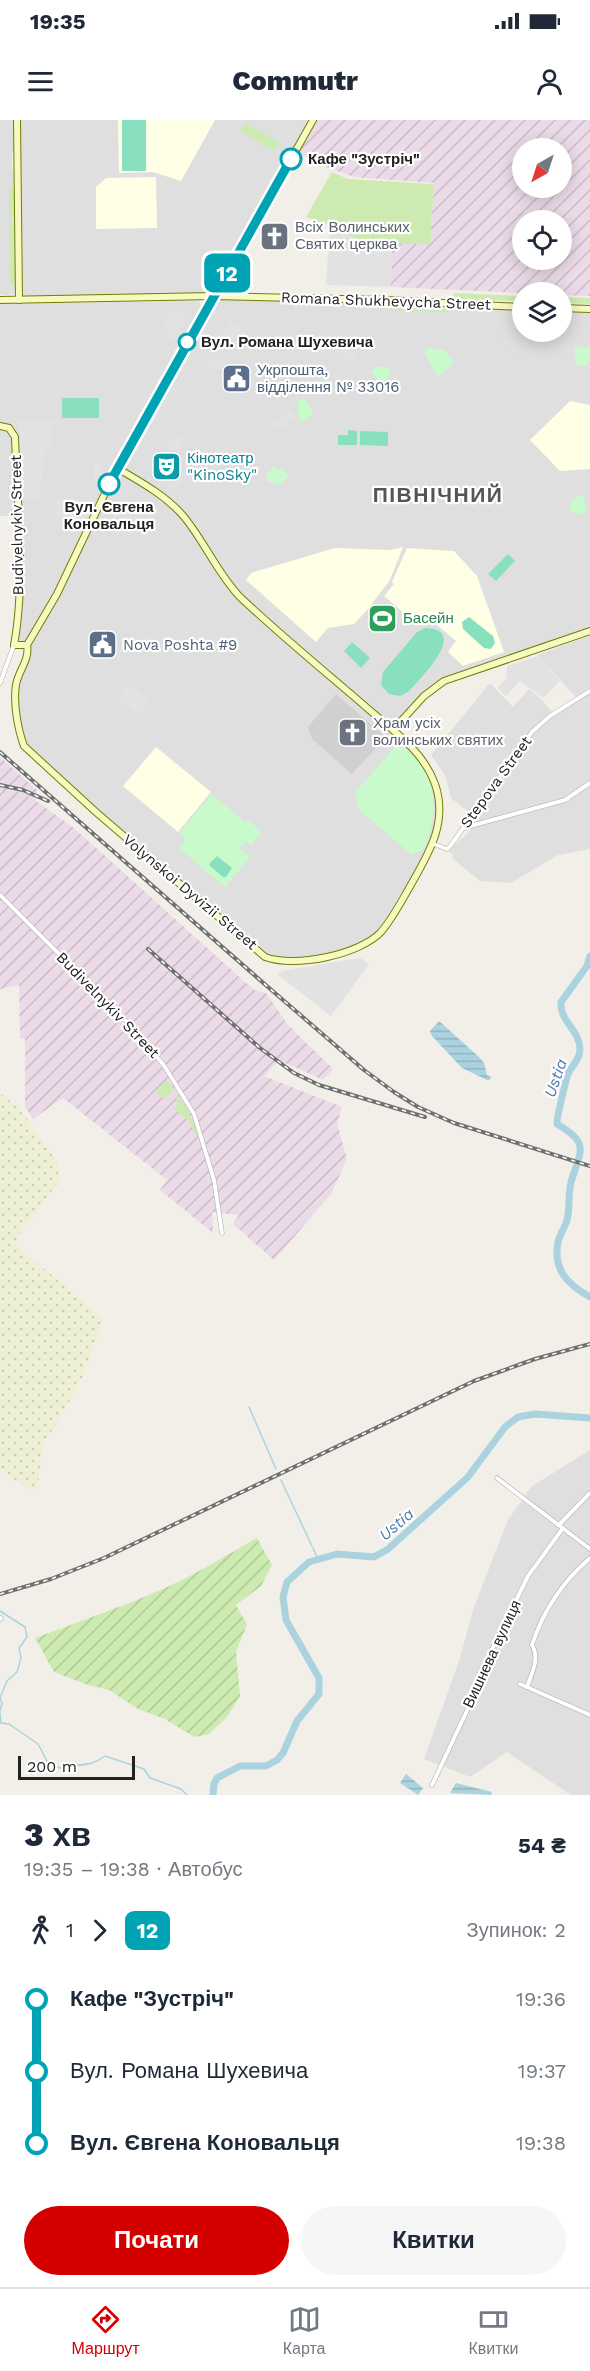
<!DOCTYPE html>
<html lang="uk">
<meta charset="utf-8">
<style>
:root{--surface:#fff;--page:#f6f6f7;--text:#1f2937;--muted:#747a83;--line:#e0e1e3;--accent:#d40000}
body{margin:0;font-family:"Work Sans",sans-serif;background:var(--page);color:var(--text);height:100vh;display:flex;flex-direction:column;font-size:22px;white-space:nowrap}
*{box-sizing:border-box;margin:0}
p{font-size:20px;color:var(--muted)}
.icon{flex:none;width:33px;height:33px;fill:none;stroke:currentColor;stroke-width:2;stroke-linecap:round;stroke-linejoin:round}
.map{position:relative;height:1675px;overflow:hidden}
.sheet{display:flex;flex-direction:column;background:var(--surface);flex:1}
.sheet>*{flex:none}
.badge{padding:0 12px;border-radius:9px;font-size:21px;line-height:39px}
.needle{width:39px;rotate:219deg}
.controls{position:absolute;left:512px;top:18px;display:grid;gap:12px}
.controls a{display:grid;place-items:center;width:60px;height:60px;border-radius:50%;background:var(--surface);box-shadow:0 3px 15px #0003;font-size:30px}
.scale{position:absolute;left:18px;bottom:15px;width:117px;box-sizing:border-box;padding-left:6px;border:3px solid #222;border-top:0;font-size:16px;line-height:21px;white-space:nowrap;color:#222;-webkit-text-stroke:4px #fff;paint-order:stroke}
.map>.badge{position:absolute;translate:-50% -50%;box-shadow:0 0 0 3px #fff}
.legs{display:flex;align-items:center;gap:9px;height:66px;padding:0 24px;font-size:20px}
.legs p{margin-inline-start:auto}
.overview{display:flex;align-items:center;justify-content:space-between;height:102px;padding:0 24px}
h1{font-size:33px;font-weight:800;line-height:45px}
.button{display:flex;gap:12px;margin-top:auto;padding:12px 24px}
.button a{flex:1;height:69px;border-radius:36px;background:var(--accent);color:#fff;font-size:24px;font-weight:800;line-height:69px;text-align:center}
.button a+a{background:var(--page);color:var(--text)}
ul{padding:0 24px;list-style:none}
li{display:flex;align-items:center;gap:21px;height:72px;font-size:22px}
li i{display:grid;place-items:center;width:9px;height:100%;margin:0 8px;background:currentColor}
li i::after{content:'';width:15px;height:15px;margin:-8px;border:4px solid;border-radius:50%;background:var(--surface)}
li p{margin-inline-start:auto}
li:first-child i{background:linear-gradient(#0000 50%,currentColor 0)}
li:last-child i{background:linear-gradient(currentColor 50%,#0000 0)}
.status{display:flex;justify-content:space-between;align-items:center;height:42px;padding:0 30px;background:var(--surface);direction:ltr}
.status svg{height:16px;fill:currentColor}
header{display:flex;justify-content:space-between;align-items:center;height:78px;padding:0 24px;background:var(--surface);font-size:27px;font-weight:800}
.tabs{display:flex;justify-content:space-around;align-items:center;height:84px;border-top:2px solid var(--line);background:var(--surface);font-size:16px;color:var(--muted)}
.tabs a{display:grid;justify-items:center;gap:3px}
.tabs .current{color:var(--accent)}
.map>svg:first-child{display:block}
.residential{fill:#e0dfdf}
.industrial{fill:url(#industrial-furrows);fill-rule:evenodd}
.education{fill:#ffffe5}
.religious{fill:#d0d0d0}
.farmland{fill:url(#farmland-dots)}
.grass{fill:#cdebb0}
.park{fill:#c8facc}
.garden{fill:url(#garden-furrows)}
.pitch{fill:#88e0be}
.parking{fill:#e2e2e2}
.water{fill:url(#water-rules)}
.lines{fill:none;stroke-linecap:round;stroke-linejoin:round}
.stream{stroke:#aad3df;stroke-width:1.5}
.river{stroke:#aad3df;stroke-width:7}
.street-casing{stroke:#a9a9a9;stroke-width:5}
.secondary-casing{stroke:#707d05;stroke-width:8}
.street{stroke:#fff;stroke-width:4}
.secondary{stroke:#f7fabf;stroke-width:6}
.rail-casing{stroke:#707070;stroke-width:4}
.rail{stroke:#fff;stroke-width:1.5;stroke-dasharray:4.5;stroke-linecap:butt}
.line-1-casing{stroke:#fff;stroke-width:14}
.line-1{stroke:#00a3b4;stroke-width:9}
.stop-1-dot{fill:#fff;stroke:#00a3b4;stroke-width:3}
.labels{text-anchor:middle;stroke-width:4.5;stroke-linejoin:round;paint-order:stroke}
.stop-label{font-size:15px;font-weight:bold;fill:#222;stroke:#fff;text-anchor:start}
.worship-label{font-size:15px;fill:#5b616d;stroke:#fff;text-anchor:start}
.street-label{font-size:15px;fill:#222;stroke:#fff}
.service-label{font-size:15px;fill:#4e5e75;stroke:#fff;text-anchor:start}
.culture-label{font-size:15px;fill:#0d838f;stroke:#fff;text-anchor:start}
.leisure-label{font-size:15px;fill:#27864d;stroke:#fff;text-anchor:start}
.water-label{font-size:16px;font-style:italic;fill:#4a7aab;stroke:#fff}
.district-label{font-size:21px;font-weight:bold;letter-spacing:1.5px;fill:#555;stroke:#fff}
</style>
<div class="status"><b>19:35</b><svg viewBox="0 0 49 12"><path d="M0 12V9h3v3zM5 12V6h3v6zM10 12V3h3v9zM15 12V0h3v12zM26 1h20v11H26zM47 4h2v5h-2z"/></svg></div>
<header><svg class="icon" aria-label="menu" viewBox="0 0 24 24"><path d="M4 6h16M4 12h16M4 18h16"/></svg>Commutr<svg class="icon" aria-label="person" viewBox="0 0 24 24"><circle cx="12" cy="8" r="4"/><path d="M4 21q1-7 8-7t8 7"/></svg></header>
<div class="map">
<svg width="590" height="1675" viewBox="0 0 590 1675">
<defs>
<pattern id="industrial-furrows" width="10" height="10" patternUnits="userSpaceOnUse" patternTransform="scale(1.5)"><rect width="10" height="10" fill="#ebdbe8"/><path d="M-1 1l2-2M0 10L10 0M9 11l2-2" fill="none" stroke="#c9bcc7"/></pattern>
<pattern id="farmland-dots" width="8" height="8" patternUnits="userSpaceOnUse" patternTransform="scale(1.5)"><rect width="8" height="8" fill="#eef0d5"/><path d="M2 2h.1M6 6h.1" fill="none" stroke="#ccceb7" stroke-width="1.8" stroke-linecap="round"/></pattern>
<pattern id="garden-furrows" width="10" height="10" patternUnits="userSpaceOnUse" patternTransform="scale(1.5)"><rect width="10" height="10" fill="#cdebb0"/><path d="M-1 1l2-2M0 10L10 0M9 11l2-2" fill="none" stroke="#b0c997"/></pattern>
<pattern id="water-rules" width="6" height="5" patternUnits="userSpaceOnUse" patternTransform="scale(1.5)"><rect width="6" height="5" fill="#aad3df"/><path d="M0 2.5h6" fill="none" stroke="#92b5bf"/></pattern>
</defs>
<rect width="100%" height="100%" fill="#f2efe9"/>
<g class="residential">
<path d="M0,0H14L15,27L12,34V49L14,52L15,85L17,170L13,174L7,175H0Z"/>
<path d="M17,0H313L214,175L522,187V212H561V188L590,189V511L433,568L394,610L414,630L436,665L438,710L387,805L358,827L313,839L265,837L24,626L16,572L27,525L38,507L97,390L213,176L19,180Z"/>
<path d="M194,181L200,182L201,188L112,347L55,470L26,522H20L19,517L23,489L20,396H0V184Z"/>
<path d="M590,516V569L576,577L537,535Z"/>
<path d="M490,563L513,587L529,569L541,579L552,592L530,611L470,693L451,678L446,657L431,635Z"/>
<path d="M590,573V661L564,678L466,706L533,613L551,598Z"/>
<path d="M590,665V729L558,735L511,763L480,761L452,738L453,735L448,731L467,714L472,707L565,681Z"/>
<path d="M590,1330V1675H571L507,1632L470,1657L424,1639L460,1538L474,1487L508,1400L531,1367Z"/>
</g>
<g class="industrial">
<path d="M313,0H590V176L561,175V172L522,173L391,167L392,125L395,123L430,124L434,63L354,57L321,45L295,31ZM522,28H561V68H522ZM522,100H561V140H522Z"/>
<path d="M0,637L37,670L36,681L74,708L254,870L266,873L288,905L333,949L323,960L279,940L264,956L342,987L337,1004L347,1039L331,1074L274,1140L233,1104L239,1095L212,1092L213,1113L160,1070L167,1060L63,978L33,999L25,987V919L20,918L19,865L0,869Z"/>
</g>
<g class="education">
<path d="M118,0H215L181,61L153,52L119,53Z"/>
<path d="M156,57L157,108L96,109V67L106,58Z"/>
<path d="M570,281L590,285V349L560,351L530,320Z"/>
<path d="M403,427L390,460L367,490L354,504L328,508L316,522L246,460L251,453L335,428L390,430Z"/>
<path d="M407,428L454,431L477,456L504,532L463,546L448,532L456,521L425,495L404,493L384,476L394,464L392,462Z"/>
<path d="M156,627L211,672L178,712L123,666Z"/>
</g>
<path class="religious" d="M336,574L383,615L384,619L352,654L312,619L308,607Z"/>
<path class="farmland" d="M0,973L19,988L57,1042L60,1060L19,1115L15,1124L104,1199L83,1256L57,1304L44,1322L38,1363L32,1372L0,1349Z"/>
<g class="grass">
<path d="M245,3L279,22L274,31L240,11Z"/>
<path d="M332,52L348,59L434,64L430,124H367L330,106L306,97Z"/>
<rect x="9" y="68" width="6" height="29"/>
<path d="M9,104H16V165H10Z"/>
<path d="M454,173L522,176V181L454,179Z"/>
<path d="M561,177L590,178V184L561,183Z"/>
<path d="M387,187L450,190L448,192L387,190Z"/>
<path d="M167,960L174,969L165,980L155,971Z"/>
<path d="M177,975L187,988L198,1014L196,1016L189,1001L174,989L179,983L175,978Z"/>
</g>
<g class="park">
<path d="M574,227L590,228V241L586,246H580L575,243Z"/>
<path d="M429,228L444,230L453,240L451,245L438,257L424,232Z"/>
<path d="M383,246L389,248L391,253L382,266L371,252L376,247Z"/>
<path d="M303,278L312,289V295L301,302L298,295V282Z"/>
<path d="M274,346L279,350L281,348L289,355L281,365L267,361L266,356Z"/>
<path d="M580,374L584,378L587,389L581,395L571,392L569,384Z"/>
<path d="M398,624C438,649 440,689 424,729L412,735L359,690L355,672Z"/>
<path d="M212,674L245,702L248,700L262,712L251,725L246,721L240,728L250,737L225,767L179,728L186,720L179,713Z"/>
</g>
<path class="garden" d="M257,1418L272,1445L261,1466L236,1485L247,1504L236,1532L240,1576L227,1597L209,1614L194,1617L165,1599L138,1589L109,1570L85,1564L54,1552L35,1518C75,1503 116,1489 156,1472C191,1457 224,1437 257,1418Z"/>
<g class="pitch">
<rect x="122" y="0" width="24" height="51"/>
<rect x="62" y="278" width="37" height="20"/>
<path d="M348,310L357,311V325H338V315H348Z"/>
<path d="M360,311L388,312V326L360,325Z"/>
<path d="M508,434L515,441L496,461L488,454Z"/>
<path d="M469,497L493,516L495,523L491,529L484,528L463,509L462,502Z"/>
<path d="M425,508C472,509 418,561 408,572L400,576L389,574L381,565L383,552L417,512Z"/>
<path d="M352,522L370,538L361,548L344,531Z"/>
<path d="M217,736L232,748L226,757H223L210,746L209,744Z"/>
</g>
<g class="parking">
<path d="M330,105L367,124L392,125L391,167L326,165Z"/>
<path d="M183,190V206L173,222L167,217L166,194H169L170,191Z"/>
<path d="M231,202L247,214L233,231L217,219Z"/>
<path d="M343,222L358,239L352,245L337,228Z"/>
<path d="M209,240H225L230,244L232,251L208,249Z"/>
<path d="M290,290L297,298L276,311L271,304Z"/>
<path d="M56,300V305L52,306V324L47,329L38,378H20L19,301Z"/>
<path d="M179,316H183L180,333L166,327L169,321Z"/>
<path d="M94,339L103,344L101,351L107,354L103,363L94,362Z"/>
<path d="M181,350H183V359L171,371L166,367L174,354L180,357Z"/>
<path d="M86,379L84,392L87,394L78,413H72V398H57L55,389L58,385L54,384L53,380Z"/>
<path d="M538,536L560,561L543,578L520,561L506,576L498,568L506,559L507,546Z"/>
<path d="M129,564L149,581L137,594L118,577Z"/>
<path d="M360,838L369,844L331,896L278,855L282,851Z"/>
</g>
<g class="water">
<path d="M439,901L479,937L484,943L487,955L491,957L490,960H487L462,948L432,916L430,911Z"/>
<path d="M406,1654L423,1668L418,1675L400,1663Z"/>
<path d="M456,1663L492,1672L491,1675L450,1673Z"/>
</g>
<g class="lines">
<g class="stream">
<path d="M249,1287L276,1349"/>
<path d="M281,1360L312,1426"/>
<path d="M313,1428L318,1440"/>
<path d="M0,1491L25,1507L27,1517L19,1528L21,1538L17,1552L7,1561L0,1578L2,1583L0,1591"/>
<path d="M0,1593L1,1603L9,1604L38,1624L47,1641L59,1648C77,1643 90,1648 105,1636L144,1649L150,1658L181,1669L187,1675"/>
</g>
<g class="river">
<path d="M590,836L587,846L561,882C559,900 580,911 580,929C580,940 572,945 568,954C566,960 556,1000 557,1004C590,1023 581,1030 571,1062C568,1074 570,1088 567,1100C565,1107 560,1114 558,1122C553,1150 567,1164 590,1177"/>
<path d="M213,1675L214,1664L217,1658L240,1646H266L277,1640L283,1633L297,1601L319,1574V1558L286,1500L283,1477L287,1462L309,1442L337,1434L374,1437L388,1429L468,1357L505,1307L518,1297L535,1294L590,1298"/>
</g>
<defs>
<g id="street">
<path d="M0,563L14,525"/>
<path d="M463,708L565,680L590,663"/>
<path d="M434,724L447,729L451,725L532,612L550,596L590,571"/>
<path d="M0,775L137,912L165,947L194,994L214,1060L222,1113"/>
<path d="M497,1358L590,1429"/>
<path d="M559,1405L590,1373"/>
<path d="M0,1499L1,1498"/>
<path d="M520,1564L590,1595"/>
<path d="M527,1567C532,1553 540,1538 532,1525C543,1491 563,1461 590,1438"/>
<path d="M432,1665L479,1565L481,1552L528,1456L563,1408"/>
</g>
<g id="secondary">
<path d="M17,0L19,180"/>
<path d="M0,180L214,176L385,180L522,187"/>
<path d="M561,188L590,189"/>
<path d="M0,306L9,308L15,317C17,382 26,461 14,525H27"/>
<path d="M27,525C30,540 18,551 16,565C13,583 18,610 24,626L97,693L265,837C295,848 359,835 381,812C392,799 400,784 408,770C427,736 449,704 435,664C423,630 391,609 366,587C323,550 279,514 239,476C217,452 205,423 185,398C168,377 141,362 117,348"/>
<path d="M27,525L57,474L117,348L313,0"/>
<path d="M393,610L424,576L444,561L590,511"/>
</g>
</defs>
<use href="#street" class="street-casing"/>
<use href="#secondary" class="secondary-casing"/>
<use href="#street" class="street"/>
<use href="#secondary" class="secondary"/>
<defs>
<g id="rail">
<path d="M0,632L268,867L364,950L394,972L418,987L454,1003L590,1046"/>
<path d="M0,665L23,670L48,681"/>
<path d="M148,829L260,928L294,953L319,965L425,997"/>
<path d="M0,1474L51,1459L104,1438L474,1261L535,1239L590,1224"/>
</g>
</defs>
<use href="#rail" class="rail-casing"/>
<use href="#rail" class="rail"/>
</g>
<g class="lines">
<defs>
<path id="line-1" d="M109,364L291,39"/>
</defs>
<use href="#line-1" class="line-1-casing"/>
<use href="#line-1" class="line-1"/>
</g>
<defs>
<symbol id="church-square" viewBox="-11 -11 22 22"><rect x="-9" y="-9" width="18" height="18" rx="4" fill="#6b7280" stroke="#fff"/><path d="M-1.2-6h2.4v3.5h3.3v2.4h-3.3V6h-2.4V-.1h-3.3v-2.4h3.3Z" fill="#fff"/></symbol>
<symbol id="civic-square" viewBox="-11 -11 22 22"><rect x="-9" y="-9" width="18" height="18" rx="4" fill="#5c6f8a" stroke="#fff"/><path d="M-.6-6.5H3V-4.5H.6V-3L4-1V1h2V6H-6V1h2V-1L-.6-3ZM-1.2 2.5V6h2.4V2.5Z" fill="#fff"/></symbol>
<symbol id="theatre-square" viewBox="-11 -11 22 22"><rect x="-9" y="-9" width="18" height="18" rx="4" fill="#0f9aa8" stroke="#fff"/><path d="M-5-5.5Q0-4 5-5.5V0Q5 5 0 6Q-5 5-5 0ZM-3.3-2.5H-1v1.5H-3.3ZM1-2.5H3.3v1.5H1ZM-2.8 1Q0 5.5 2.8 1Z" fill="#fff"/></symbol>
<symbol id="stadium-square" viewBox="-11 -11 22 22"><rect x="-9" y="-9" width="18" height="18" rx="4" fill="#2e9e5b" stroke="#fff"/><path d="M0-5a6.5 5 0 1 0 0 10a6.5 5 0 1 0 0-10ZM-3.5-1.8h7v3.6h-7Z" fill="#fff"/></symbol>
</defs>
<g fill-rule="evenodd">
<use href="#church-square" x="258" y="100" width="33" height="33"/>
<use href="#civic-square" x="220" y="242" width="33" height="33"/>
<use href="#theatre-square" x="150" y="330" width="33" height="33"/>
<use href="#stadium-square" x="366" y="482" width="33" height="33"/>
<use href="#civic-square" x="86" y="508" width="33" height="33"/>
<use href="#church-square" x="336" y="596" width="33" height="33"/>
</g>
<g class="stop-1-dot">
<circle cx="291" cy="39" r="10"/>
<circle cx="187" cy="222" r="8"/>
<circle cx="109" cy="364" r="10"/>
</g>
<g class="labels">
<g class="stop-label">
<text x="308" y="44">Кафе "Зустріч"</text>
<text x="201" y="227">Вул. Романа Шухевича</text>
<text x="109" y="392" text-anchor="middle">Вул. Євгена<tspan x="109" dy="17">Коновальця</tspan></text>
</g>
<g class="worship-label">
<text x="295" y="112">Всіх Волинських<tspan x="295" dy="17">Святих церква</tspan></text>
<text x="373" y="608">Храм усіх<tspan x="373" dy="17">волинських святих</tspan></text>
</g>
<g class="street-label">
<text transform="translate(386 181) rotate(2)" y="5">Romana Shukhevycha Street</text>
<text transform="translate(17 405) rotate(-91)" y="5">Budivelnykiv Street</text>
<text transform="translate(496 662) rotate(-54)" y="5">Stepova Street</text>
<text transform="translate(190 772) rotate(40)" y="5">Volynskoi Dyvizii Street</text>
<text transform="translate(108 885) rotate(46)" y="5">Budivelnykiv Street</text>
<text transform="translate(492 1534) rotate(-65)" y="5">Вишнева вулиця</text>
</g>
<g class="service-label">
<text x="257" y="255">Укрпошта,<tspan x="257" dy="17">відділення № 33016</tspan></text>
<text x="123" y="530">Nova Poshta #9</text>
</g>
<g class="culture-label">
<text x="187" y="343">Кінотеатр<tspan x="187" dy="17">"KinoSky"</tspan></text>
</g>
<g class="leisure-label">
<text x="403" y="503">Басейн</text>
</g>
<g class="water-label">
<text transform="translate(555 958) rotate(-71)" y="6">Ustia</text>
<text transform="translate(396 1404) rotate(-41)" y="6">Ustia</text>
</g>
<g class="district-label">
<text x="438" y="382">ПІВНІЧНИЙ</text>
</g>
</g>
</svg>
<div class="controls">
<a><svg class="needle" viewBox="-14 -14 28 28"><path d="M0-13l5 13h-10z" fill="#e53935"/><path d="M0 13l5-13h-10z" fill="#747a83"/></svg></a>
<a><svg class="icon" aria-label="locate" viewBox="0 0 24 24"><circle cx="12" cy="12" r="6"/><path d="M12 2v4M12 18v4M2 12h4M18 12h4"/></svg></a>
<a><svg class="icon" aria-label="layers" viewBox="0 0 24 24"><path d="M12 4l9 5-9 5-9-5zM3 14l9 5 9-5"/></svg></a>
</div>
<div class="scale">200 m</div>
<b class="badge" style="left:227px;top:153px;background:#00a3b4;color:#fff">12</b>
</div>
<section class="sheet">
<div class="overview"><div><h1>3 хв</h1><p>19:35 – 19:38 · Автобус</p></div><b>54 ₴</b></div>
<div class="legs"><svg class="icon" aria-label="walk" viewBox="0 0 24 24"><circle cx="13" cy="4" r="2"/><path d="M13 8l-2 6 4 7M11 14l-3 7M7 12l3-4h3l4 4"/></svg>1<svg class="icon" aria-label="forward" viewBox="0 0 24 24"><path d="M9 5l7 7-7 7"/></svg><b class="badge" style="background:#00a3b4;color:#fff">12</b><p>Зупинок: 2</p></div>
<ul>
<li><i style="color:#00a3b4"></i><b>Кафе &quot;Зустріч&quot;</b><p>19:36</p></li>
<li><i style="color:#00a3b4"></i><span>Вул. Романа Шухевича</span><p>19:37</p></li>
<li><i style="color:#00a3b4"></i><b>Вул. Євгена Коновальця</b><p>19:38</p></li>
</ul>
<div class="button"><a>Почати</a><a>Квитки</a></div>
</section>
<nav class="tabs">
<a class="current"><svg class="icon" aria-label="directions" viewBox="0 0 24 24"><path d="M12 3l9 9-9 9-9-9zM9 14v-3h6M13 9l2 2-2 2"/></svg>Маршрут</a>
<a><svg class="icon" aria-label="map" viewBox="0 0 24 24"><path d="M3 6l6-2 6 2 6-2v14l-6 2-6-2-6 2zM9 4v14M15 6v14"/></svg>Карта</a>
<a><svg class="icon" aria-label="tickets" viewBox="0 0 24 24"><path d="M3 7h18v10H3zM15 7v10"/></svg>Квитки</a>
</nav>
